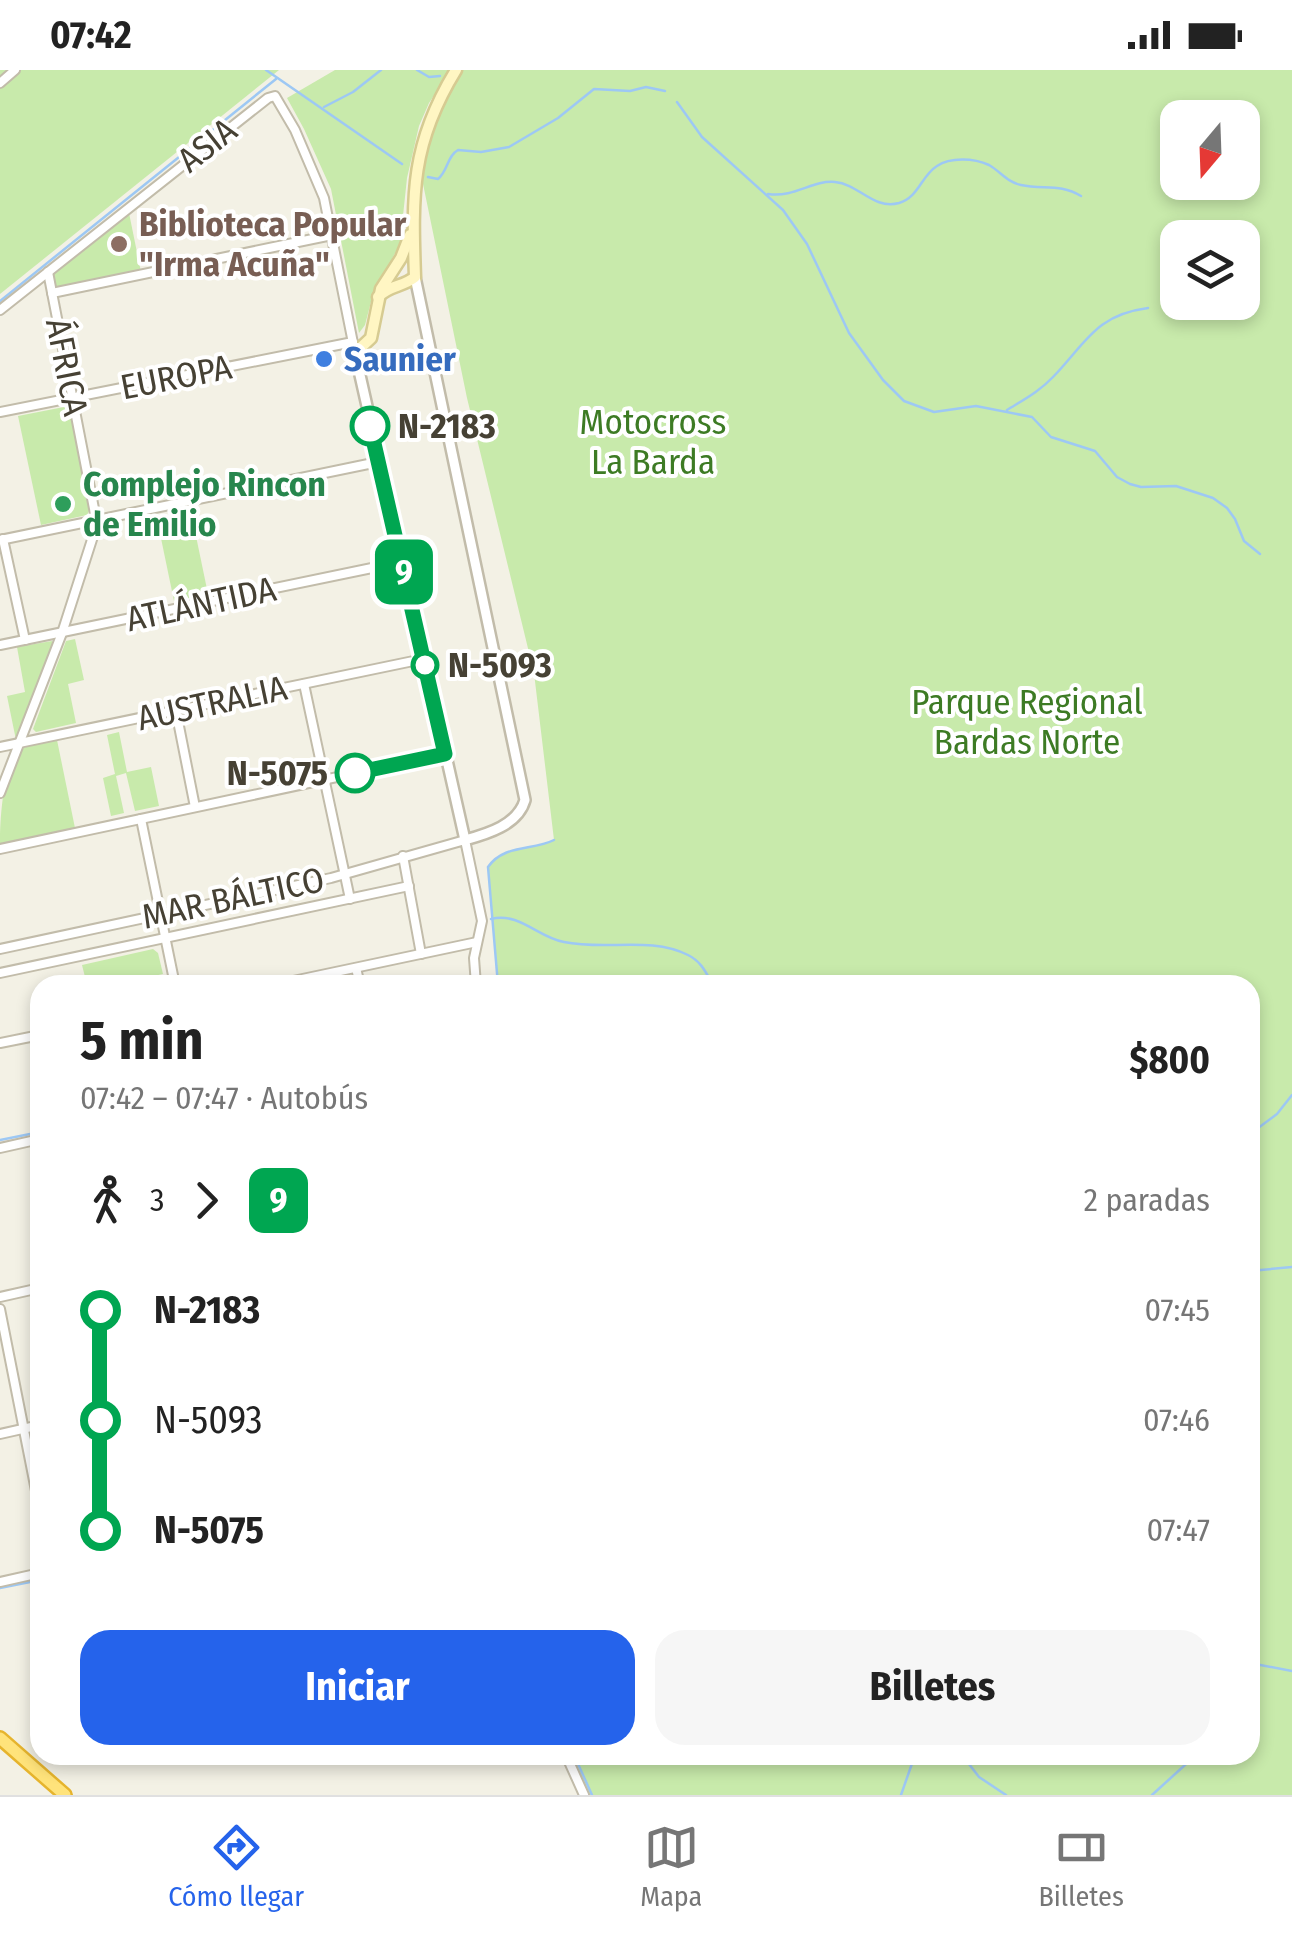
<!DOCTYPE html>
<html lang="es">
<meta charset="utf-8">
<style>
:root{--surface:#fff;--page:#f6f6f6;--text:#222;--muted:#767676;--line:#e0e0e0;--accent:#2563eb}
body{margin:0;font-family:"Fira Sans Condensed",sans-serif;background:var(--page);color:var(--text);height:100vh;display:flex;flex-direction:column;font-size:38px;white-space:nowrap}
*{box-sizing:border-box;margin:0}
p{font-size:32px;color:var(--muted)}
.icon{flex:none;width:55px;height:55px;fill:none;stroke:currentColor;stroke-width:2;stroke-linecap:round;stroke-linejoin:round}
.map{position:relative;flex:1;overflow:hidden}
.sheet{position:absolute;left:30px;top:905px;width:1230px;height:790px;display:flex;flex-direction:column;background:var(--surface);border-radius:30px;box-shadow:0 5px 15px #0003}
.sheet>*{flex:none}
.badge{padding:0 20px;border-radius:15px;font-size:35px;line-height:65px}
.needle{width:65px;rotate:199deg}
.fabs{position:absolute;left:1160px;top:30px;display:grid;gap:20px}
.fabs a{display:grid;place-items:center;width:100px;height:100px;border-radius:20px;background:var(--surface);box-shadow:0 5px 15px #0003;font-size:50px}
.map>.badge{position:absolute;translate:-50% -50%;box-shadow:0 0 0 5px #fff}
.legs{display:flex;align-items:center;gap:15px;height:110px;padding:0 50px;font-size:32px}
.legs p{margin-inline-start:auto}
.headline{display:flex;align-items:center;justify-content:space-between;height:170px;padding:0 50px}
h1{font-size:55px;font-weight:700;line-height:75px}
.action{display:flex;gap:20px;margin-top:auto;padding:20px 50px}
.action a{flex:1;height:115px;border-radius:30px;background:var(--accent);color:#fff;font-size:40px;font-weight:700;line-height:115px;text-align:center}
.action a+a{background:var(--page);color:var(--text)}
ul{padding:0 50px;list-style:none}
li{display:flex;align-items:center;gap:35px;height:110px;font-size:38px}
li i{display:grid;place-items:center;width:15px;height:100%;margin:0 12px;background:currentColor}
li i::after{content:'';width:25px;height:25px;margin:-12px;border:8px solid;border-radius:50%;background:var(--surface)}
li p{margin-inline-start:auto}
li:first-child i{background:linear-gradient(#0000 50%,currentColor 0)}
li:last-child i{background:linear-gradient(currentColor 50%,#0000 0)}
.status{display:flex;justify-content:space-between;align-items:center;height:70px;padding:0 50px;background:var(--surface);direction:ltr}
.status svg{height:28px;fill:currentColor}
.tabs{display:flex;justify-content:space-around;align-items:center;height:140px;border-top:2px solid var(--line);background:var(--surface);font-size:28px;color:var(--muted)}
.tabs a{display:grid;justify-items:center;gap:5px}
.tabs .on{color:var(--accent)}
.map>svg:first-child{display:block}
.green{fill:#c8eaab;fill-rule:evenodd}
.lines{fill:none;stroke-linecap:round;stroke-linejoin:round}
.stream{stroke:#9dc8f4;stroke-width:2.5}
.minor-casing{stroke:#c2bcaa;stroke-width:12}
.tertiary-casing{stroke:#c2bcaa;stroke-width:14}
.secondary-casing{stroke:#d6cb92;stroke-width:15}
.trunk-casing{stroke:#e6b42d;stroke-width:16}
.minor{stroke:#fff;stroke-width:8}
.tertiary{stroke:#fff;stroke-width:9}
.secondary{stroke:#fff6c3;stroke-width:10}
.trunk{stroke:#ffe37b;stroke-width:11}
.line-1-casing{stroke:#fff;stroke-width:22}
.line-1{stroke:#00a651;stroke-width:15}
.education-dot{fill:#8d6e63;stroke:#fff;stroke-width:4}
.shop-dot{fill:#3f7fe0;stroke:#fff;stroke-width:4}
.stop-1-dot{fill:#fff;stroke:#00a651;stroke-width:5}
.leisure-dot{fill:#2e9e5b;stroke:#fff;stroke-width:4}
.labels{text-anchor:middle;stroke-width:8;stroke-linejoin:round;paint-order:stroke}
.street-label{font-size:35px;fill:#464134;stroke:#fff}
.education-label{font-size:35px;font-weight:bold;fill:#785e54;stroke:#fff;text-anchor:start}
.shop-label{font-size:35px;font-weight:bold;fill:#366cbe;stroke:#fff;text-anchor:start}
.park-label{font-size:35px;fill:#3d7b24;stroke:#fff}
.stop-label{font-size:35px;font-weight:bold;fill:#464134;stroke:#fff;text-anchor:start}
.leisure-label{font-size:35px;font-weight:bold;fill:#27864d;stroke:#fff;text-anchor:start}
</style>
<div class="status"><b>07:42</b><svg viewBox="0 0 49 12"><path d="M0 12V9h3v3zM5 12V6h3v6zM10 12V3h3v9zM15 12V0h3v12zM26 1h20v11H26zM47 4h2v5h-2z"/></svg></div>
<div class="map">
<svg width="1292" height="1725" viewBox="0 0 1292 1725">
<rect width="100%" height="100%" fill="#f3f1e5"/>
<g class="green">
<path d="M0,0H279L0,224Z"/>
<path d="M335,0H451L429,33L419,56L407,108L400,174L373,224L365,255L359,263L331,119L304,59L287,28Z"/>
<path d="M461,0H1292V1725H584L566,1685H1250V915H498L488,797C504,774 532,781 554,770L534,603L467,328L422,109C420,71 442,31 461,0ZM1178,48H1242V112H1178ZM1178,168H1242V232H1178Z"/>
<path d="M129,143L141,202L54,219L53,201Z"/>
<path d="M64,337L70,340L89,441L87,445L41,455L18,346Z"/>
<path d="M191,442L208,524L174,531L157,449Z"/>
<path d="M75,569L84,610L68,614L76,653L36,662L33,659L66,571Z"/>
<path d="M52,571L53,576L16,670L7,626L25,622L17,577Z"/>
<path d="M119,662L127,702L151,697L159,736L135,741L126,703L116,706L124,743L111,746L103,708L115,704L107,665Z"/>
<path d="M57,670L75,758L0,774C0,752 2,687 26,677C35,673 47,672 57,670Z"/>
<path d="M153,879L158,883L163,904L112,915H87L82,895Z"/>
</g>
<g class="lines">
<g class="stream">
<path d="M266,0L402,94"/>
<path d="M417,0L429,7L440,6"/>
<path d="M677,32L702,67L783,140L807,174L849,263L883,310L904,331L934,342L976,336L1032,347L1051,367L1095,381L1117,407L1130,414L1141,417L1176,416L1213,428L1227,438L1235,449L1244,471L1260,484"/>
<path d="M324,37L353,22L381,0"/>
<path d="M428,107L438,109C448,101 447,86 458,80L481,82L509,77L558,48L594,19L630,21L646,17L665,21"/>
<path d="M768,124C795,128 812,110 835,112C859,114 873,140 899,133C919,127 921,106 937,96C950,87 974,88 989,95C1001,102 1007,112 1021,115C1043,120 1060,113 1081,126"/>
<path d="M0,231L276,9"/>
<path d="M1007,340C1023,330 1040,321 1053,307C1086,273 1095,245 1148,238"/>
<path d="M491,849C520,842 537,867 564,872C606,881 649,866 688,885C702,892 706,903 713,915"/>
<path d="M498,915L488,797C504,774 532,781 554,770"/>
<path d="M1250,1064L1277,1044L1292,1025"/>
<path d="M0,1070L40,1062"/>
<path d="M1250,1201L1292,1197"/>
<path d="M0,1518L40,1510"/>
<path d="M1250,1593L1292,1601"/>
<path d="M574,1685L592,1725"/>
<path d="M962,1685L979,1707L1006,1725"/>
<path d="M901,1725L915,1685"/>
<path d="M1152,1725L1196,1685"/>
</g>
<defs>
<g id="minor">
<path d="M0,13L15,0"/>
<path d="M52,223L332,165"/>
<path d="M0,240L268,28L275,26L295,60L324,128L355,283"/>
<path d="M0,342L353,272"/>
<path d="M3,469L25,570"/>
<path d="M0,470L378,392"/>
<path d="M0,575L401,492"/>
<path d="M304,614L350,829"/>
<path d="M176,641L195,737"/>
<path d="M0,677L423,589"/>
<path d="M0,723L62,563L97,454L48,202"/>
<path d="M141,749L175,915"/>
<path d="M0,779L445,684"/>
<path d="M403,786L421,884"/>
<path d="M0,879L331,808L465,770L482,851L474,888L476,915"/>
<path d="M356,898L360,915"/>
<path d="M0,903L409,816"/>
<path d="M274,915L477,872"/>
<path d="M0,973L40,965"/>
<path d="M0,1078L40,1069"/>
<path d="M0,1227L40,1218"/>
<path d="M0,1239L40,1441"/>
<path d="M0,1364L40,1355"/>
<path d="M0,1512L40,1503"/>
<path d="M566,1685L584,1725"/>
</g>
<path id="tertiary" d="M355,283L465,770C487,764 518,755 525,730L415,207"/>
<g id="secondary">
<path d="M378,227C389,215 403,217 415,207C412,124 411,73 456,0"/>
<path d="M355,283L371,268L381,219L401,188L410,165"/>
</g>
<path id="trunk" d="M0,1668L65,1725"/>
</defs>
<use href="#minor" class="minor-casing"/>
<use href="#tertiary" class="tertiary-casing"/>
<use href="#secondary" class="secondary-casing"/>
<use href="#trunk" class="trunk-casing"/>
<use href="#minor" class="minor"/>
<use href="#tertiary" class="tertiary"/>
<use href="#secondary" class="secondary"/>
<use href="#trunk" class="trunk"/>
</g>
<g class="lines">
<defs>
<path id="line-1" d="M355,703L445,684L370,356"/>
</defs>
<use href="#line-1" class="line-1-casing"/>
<use href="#line-1" class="line-1"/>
</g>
<circle class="education-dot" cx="119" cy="174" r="10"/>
<circle class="shop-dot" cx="324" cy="289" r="10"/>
<g class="stop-1-dot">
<circle cx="370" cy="356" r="18"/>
<circle cx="425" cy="595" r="12"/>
<circle cx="355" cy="703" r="18"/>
</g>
<circle class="leisure-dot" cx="63" cy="434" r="10"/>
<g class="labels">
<g class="street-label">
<text transform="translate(207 75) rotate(-38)" y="12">ASIA</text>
<text transform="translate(67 297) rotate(79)" y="12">ÁFRICA</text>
<text transform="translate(176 307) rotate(-11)" y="12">EUROPA</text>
<text transform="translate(201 534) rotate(-12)" y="12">ATLÁNTIDA</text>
<text transform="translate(212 633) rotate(-12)" y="12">AUSTRALIA</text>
<text transform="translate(233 828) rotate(-12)" y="12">MAR BÁLTICO</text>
</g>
<g class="education-label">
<text x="139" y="166">Biblioteca Popular<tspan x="139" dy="40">"Irma Acuña"</tspan></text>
</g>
<g class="shop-label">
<text x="344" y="301">Saunier</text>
</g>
<g class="park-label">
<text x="653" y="364">Motocross<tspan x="653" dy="40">La Barda</tspan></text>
<text x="1027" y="644">Parque Regional<tspan x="1027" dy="40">Bardas Norte</tspan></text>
</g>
<g class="stop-label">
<text x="398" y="368">N-2183</text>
<text x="448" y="607">N-5093</text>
<text x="328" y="715" text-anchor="end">N-5075</text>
</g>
<g class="leisure-label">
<text x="83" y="426">Complejo Rincon<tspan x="83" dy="40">de Emilio</tspan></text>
</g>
</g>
</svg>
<div class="fabs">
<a><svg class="needle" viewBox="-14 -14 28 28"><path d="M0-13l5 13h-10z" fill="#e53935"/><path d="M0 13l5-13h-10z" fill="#767676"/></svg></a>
<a><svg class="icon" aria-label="layers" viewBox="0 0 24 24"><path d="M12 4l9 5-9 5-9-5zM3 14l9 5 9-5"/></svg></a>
</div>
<b class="badge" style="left:404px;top:502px;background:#00a651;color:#fff">9</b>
<section class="sheet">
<div class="headline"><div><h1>5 min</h1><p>07:42 – 07:47 · Autobús</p></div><b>$800</b></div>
<div class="legs"><svg class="icon" aria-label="walk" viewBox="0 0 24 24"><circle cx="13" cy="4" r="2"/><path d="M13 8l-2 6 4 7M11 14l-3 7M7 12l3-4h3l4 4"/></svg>3<svg class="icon" aria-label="forward" viewBox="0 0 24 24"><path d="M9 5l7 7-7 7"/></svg><b class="badge" style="background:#00a651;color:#fff">9</b><p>2 paradas</p></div>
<ul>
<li><i style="color:#00a651"></i><b>N-2183</b><p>07:45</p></li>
<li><i style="color:#00a651"></i><span>N-5093</span><p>07:46</p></li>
<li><i style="color:#00a651"></i><b>N-5075</b><p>07:47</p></li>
</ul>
<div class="action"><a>Iniciar</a><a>Billetes</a></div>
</section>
</div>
<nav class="tabs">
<a class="on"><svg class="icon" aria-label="directions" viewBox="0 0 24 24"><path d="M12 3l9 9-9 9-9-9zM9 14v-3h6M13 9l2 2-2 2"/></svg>Cómo llegar</a>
<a><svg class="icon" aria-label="map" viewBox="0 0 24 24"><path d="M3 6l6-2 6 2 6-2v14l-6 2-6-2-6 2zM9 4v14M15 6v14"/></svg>Mapa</a>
<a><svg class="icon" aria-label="tickets" viewBox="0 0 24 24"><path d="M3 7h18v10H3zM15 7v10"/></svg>Billetes</a>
</nav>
